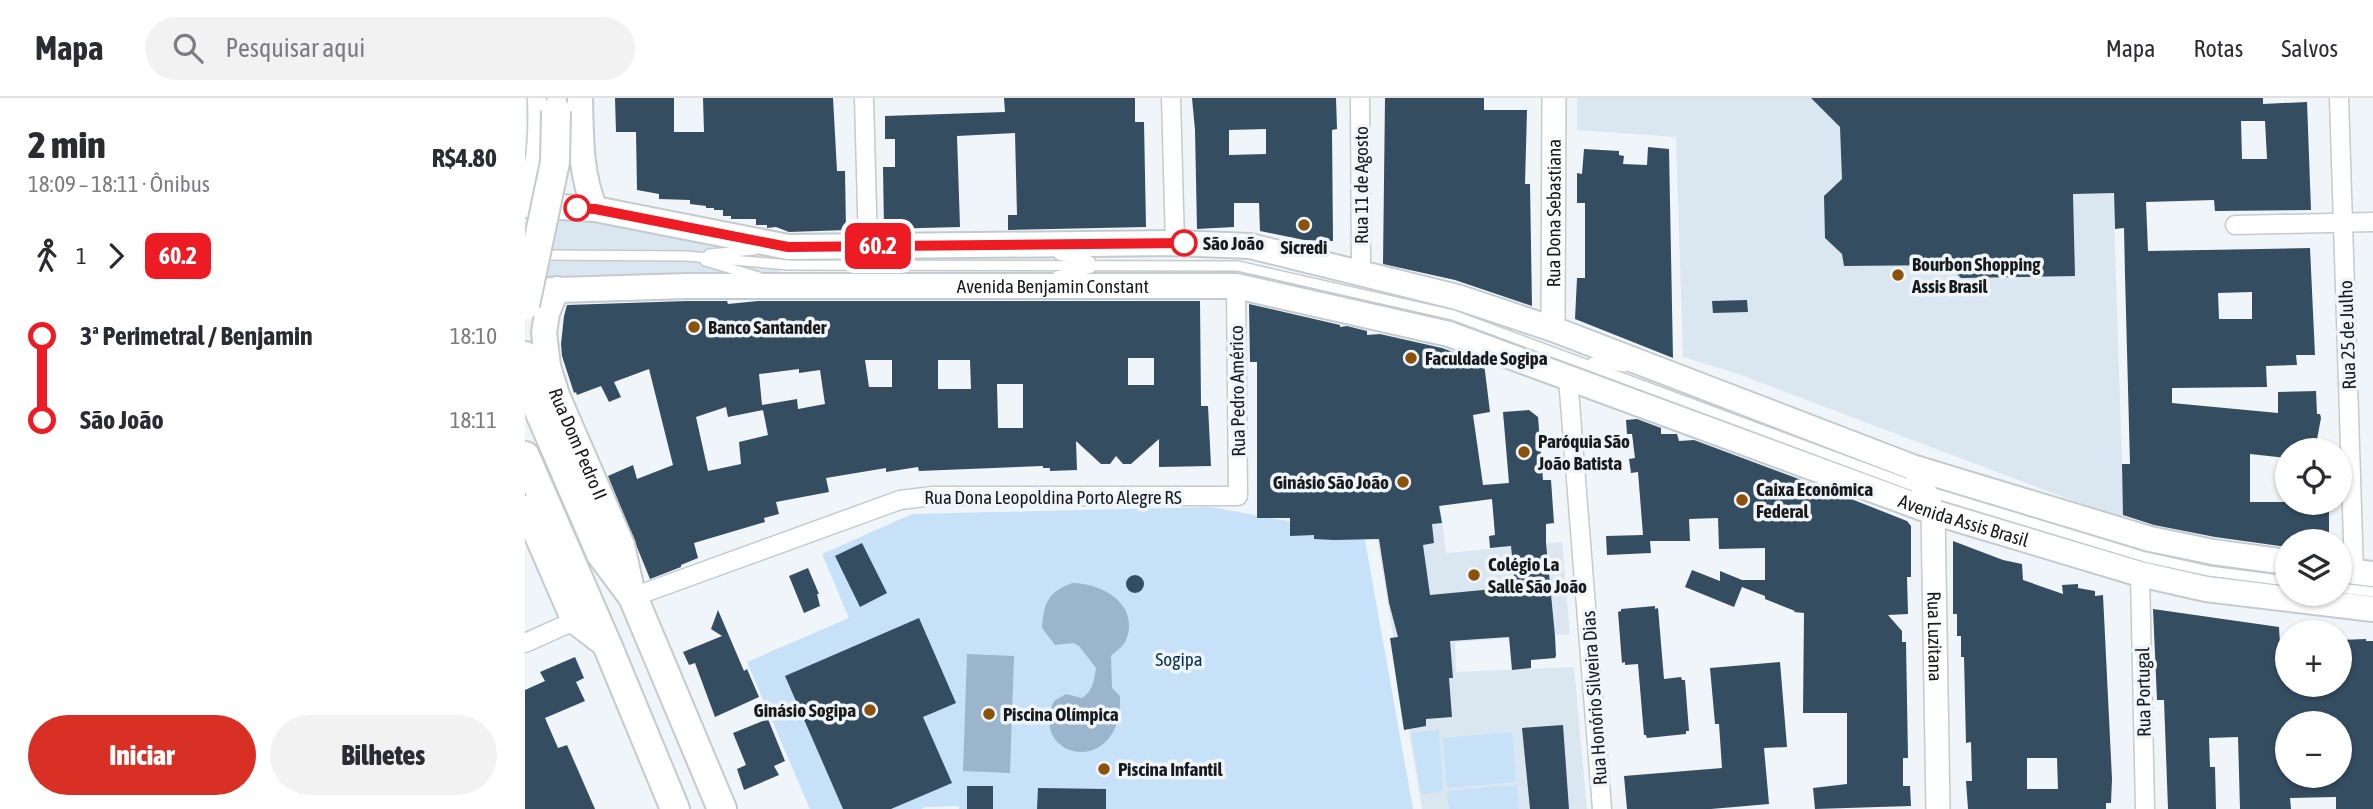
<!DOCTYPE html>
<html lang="pt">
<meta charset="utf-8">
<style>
:root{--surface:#fff;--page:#f2f2f3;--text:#2b2b33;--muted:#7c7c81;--line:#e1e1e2;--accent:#d93025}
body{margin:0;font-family:"Asap Condensed",sans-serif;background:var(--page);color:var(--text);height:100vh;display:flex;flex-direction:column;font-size:26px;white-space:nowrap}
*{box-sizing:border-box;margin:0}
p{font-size:23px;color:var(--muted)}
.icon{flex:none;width:38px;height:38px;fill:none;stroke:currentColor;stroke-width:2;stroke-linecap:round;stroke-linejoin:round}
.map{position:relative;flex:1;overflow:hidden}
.drawer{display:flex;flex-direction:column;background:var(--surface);width:525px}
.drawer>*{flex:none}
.badge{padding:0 14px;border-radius:10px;font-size:24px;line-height:46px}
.controls{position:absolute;left:1750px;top:340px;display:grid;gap:14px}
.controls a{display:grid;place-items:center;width:77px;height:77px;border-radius:50%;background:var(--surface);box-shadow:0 2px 5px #0004;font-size:35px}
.map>.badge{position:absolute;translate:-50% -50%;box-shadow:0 0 0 4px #fff}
.legs{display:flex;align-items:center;gap:10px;height:77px;padding:0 28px;font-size:23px}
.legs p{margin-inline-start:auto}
.overview{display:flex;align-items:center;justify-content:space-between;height:119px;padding:0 28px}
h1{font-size:38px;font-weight:800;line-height:52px}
.cta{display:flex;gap:14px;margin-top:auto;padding:14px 28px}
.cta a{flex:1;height:80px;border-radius:42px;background:var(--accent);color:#fff;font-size:28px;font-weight:800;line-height:80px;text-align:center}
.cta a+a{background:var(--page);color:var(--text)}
ul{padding:0 28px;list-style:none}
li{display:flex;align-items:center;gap:24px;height:84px;font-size:26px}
li i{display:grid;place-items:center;width:10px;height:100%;margin:0 9px;background:currentColor}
li i::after{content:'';width:18px;height:18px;margin:-9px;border:5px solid;border-radius:50%;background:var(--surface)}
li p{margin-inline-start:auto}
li:first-child i{background:linear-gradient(#0000 50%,currentColor 0)}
li:last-child i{background:linear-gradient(currentColor 50%,#0000 0)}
header{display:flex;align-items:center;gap:42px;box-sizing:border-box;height:98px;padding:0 35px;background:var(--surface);border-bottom:2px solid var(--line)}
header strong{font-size:33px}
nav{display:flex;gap:38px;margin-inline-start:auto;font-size:24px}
.search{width:490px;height:63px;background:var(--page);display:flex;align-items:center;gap:18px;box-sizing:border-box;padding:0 24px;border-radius:38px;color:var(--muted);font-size:26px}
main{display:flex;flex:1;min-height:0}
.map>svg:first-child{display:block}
.built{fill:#dbe7f0}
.green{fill:#c7e1f8}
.water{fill:#9ab5cc}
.building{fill:#354d61;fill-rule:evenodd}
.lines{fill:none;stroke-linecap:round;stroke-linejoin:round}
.service-casing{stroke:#c5cace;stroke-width:12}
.minor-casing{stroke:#c5cace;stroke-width:21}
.tertiary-casing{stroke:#c5cace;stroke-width:26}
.secondary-casing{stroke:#c5cace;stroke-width:28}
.primary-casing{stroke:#c5cace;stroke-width:32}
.service{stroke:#fff;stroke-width:9}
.minor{stroke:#fff;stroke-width:18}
.tertiary{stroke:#fff;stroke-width:23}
.secondary{stroke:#fff;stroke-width:24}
.primary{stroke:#fff;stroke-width:28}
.primary-bridge-casing{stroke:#c5cace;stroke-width:32;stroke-linecap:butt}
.primary-bridge{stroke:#fff;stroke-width:28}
.line-1-casing{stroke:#fff;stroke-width:16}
.line-1{stroke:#ed1c24;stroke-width:10}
.stop-1-dot{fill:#fff;stroke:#ed1c24;stroke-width:3.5}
.poi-dot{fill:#8b520b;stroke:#f0f5fa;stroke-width:2.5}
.labels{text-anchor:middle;stroke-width:7;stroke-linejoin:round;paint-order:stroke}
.street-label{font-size:19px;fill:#181a1c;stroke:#f0f5fa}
.stop-label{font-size:19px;font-weight:bold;fill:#181a1c;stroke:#f0f5fa;text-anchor:start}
.poi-label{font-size:19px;font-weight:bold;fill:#181a1c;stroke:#f0f5fa;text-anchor:start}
.park-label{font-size:19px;fill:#003150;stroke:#f0f5fa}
</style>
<header>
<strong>Mapa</strong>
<div class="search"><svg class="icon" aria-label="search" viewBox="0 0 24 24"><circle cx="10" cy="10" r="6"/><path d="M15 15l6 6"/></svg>Pesquisar aqui</div>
<nav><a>Mapa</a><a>Rotas</a><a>Salvos</a></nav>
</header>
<main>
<section class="drawer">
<div class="overview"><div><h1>2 min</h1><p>18:09 – 18:11 · Ônibus</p></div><b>R$4.80</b></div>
<div class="legs"><svg class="icon" aria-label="walk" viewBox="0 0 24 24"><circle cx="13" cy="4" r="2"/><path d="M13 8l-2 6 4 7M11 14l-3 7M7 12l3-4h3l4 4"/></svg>1<svg class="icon" aria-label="forward" viewBox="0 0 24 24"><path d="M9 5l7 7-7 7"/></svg><b class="badge" style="background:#ed1c24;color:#fff">60.2</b></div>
<ul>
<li><i style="color:#ed1c24"></i><b>3ª Perimetral / Benjamin</b><p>18:10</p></li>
<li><i style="color:#ed1c24"></i><b>São João</b><p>18:11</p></li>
</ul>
<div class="cta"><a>Iniciar</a><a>Bilhetes</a></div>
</section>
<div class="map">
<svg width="1848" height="711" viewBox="0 0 1848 711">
<rect width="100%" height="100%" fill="#f0f5fa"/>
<g class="built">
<path d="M1052,0H1585L1599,422L1213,276L1158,259L1151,39L1052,32Z"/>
<path d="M53,121L256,158L255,177L0,183V125Z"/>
<path d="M900,285L921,455L1037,444L1045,536L930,544L931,574L1049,569L1062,711H897L828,295Z"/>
</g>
<g class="green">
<path d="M686,409L839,437L888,711H434V708L401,709L396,711H285L222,564L324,520L297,456L387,416Z"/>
<path d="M914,631L918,693L896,697L886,635Z"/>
<path d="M987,634L991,684L922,690L918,640Z"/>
<path d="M992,687L994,711H924L922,693Z"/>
</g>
<g class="water">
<path d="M547,485C578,485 615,507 601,542C599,548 591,553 586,558L587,590L595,598C598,682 502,661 529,603L541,596L557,600C568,593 569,583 571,570L554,548L548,545L530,547L517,530C519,505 522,495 547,485Z"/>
<path d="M442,556L489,558L485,675L438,673Z"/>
</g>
<g class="building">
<path d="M90,0H149V34H179L178,0H308L312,73H320L321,132L264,134L251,129L242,130V127H231V121H206V118H198V112H189V110H181V108L165,106V102L134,101V96L112,92L111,34H91Z"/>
<path d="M479,0H610V24H619L621,129L483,132V117H492L490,35L432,38L435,129L359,131L358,69H370V41H360V18L480,14Z"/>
<path d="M667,0H811L812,31L807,32L808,143L779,142L735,133L734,105H709V129L672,131L670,32ZM741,31V56L704,57V32Z"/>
<path d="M860,0H959V12H1002L1000,86H1005L1007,208L930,182L858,166Z"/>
<path d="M1286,0H1738V6L1782,4L1786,112L1690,113L1689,102L1621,104L1623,153L1785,150L1790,257H1771L1772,267L1741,268L1742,289L1647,290V305L1753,315V294L1791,293L1792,316H1795L1796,320L1790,352H1762V360L1725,356V404H1804V443H1762V449L1690,439L1629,427L1598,417L1597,366H1605L1600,177L1599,130L1590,131L1589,95L1548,96L1550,178L1436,180L1423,167L1319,168L1317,156L1300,140L1299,98L1317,81L1315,29ZM1716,23H1740L1742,61H1717ZM1727,194V221H1694L1693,195Z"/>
<path d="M1123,49L1144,51L1148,260L1050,221L1052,180H1060V105H1052V75L1057,76L1059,51L1094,53V57L1099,58L1098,66L1122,67Z"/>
<path d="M1222,202L1223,214L1188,215L1187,203Z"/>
<path d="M162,203H202L203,206L233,203H675L676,308H683L686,368L634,369V341L606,366H598L591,358L585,366H576L551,343L552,372L525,373V370H518V368L394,373L393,369L361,374V370L301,380L304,394L251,404L254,416L239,420L240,424L169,445L173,460L156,467V469L125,481L83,378L108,367L112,381L148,367L124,271L89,284L96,299L84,304L76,288L52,297L51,294L49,295L37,258L36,246L39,218L42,207ZM603,260H629V287H603ZM340,262H367V289H344ZM413,262H445L446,291H413ZM274,271V275L295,272L300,306L273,311L272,301L237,307L234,276ZM472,286H498V330H473ZM237,307L243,337L214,344L216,366L183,373L171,319L201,309L203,319L238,312Z"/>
<path d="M724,206L815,227V229L822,228L842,233V237L855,236L917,250L959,265L965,314L948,317L958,387L984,385L978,314L1004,312L1013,319L1018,382H1026L1029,425L1021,426V445L1030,538L1031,558L1030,560L1006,562V570L987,572L984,539L925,543L928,580H924L927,619L901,621V628L879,632L865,540L873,539L864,505L854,441L809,442L789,441V437L765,438V420H732V264H725ZM967,401L970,437L964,438L965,450L986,448L990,489L905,497L898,447L909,445L907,426L917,425L914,408Z"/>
<path d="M1112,321L1136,330V336H1152L1154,343L1169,342L1301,391L1382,423L1386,428V479H1382L1383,516L1363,517L1377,533V544H1381L1383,660H1378V688H1385L1386,708L1290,711L1288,690L1322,686V615H1278L1279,515L1269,514L1270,513L1240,501V498L1217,489L1209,509L1160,489L1167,472L1195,483V473L1217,482H1240V450L1194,451L1193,420L1164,421L1165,443H1125L1126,455L1082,457L1081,438L1118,437L1113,374L1106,375L1104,361L1110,360L1107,336H1102L1101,322Z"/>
<path d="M1428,443L1478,462L1497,466L1498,482L1538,496L1537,487L1553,486V490L1570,493V498L1578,497L1587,681L1586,705H1581V711H1443L1441,683H1447L1446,644L1441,645L1439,559H1436V538H1432V516H1428ZM1502,660H1532L1533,691H1502Z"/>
<path d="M337,445L362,495L335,509L310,458Z"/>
<path d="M283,470L294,496H292L295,508L279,515L264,478Z"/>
<circle cx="610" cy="486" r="9"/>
<path d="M1130,508V511L1133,510L1139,581L1156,579L1157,582H1160L1164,633H1161V636L1122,640L1121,637H1119L1113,566L1100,567V564L1097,565L1093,514L1096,513V511Z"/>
<path d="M1628,511L1754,529L1755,546L1762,545V586H1815V542L1841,541V543H1848V711H1811V699L1765,700L1766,711H1715L1713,639L1684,640L1685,669H1690L1691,711H1643L1639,602H1632ZM1762,625H1815V677H1762Z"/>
<path d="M193,512L219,573L222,571L234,599L190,619L170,565L164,567L158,554L197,538L186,531Z"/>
<path d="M394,520L431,605L398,619L427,685L366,711H318L260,578Z"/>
<path d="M50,559L59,580L51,584L60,603L20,620L33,650L42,647L70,711H0V592L20,583L15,574Z"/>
<path d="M1255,564L1262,649L1239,650L1244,706L1186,711H1102L1099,678L1197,670L1194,626H1190L1185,570Z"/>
<path d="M243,621L260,663L249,668L254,677L219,692L212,671L221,667L208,635Z"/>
<path d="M1038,627L1044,711H1005L997,630Z"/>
<rect x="442" y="688" width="26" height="23"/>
<path d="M513,690L581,691V711H512Z"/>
</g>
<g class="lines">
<defs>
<g id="service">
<path d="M184,156L229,152"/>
<path d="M16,157L161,158L264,167L713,168L928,217L1399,392L1620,459L1684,473L1762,483"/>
<path d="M534,157L565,163"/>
<path d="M180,163L234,179"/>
<path d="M532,178L566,170"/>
<path d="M1068,264L1099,269"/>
<path d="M1815,490L1848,494"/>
</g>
<g id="minor">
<path d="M339,0L343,148"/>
<path d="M646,0L650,145"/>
<path d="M835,0L836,175"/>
<path d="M1814,0L1829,474"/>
<path d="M0,92C13,70 13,26 12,0"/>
<path d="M1710,127L1848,124"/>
<path d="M1043,280L1077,711"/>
<path d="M1615,476L1620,711"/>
<path d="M108,499L375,402L408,398H713L711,188"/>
<path d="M0,545L49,523"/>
</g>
<g id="tertiary">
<path id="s1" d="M1028,231L1029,0"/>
<path id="s2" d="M1390,370L1408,414L1413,711"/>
</g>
<g id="secondary">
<path d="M55,0C56,39 55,75 70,111"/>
<path d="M0,107L70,111L263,149L650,145L725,148L932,199L1028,231L1390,370L1625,441L1688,454L1762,464"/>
<path id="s3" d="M32,191L22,215L19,235L23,268L32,297L97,447L108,497"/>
<path id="s4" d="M0,193L162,188H711L924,236L1408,414L1615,476L1681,491L1848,511"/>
<path d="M0,410L49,523L83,549"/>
<path d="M1815,472L1848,476"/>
</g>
<g id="primary">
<path d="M0,258L9,301L76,456L108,499L197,711"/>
<path d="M0,358L83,549L150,711"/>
</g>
</defs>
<use href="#service" class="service-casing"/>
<use href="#minor" class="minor-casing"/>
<use href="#tertiary" class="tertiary-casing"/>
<use href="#secondary" class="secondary-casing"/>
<use href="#primary" class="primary-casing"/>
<use href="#service" class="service"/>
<use href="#minor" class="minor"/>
<use href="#tertiary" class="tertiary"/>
<use href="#secondary" class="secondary"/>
<use href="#primary" class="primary"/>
<defs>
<path id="primary-bridge" d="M0,207L30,64L31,13"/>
</defs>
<use href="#primary-bridge" class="primary-bridge-casing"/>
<use href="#primary-bridge" class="primary-bridge"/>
</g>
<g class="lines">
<defs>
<path id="line-1" d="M52,110L70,111L263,149L659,145"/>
</defs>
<use href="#line-1" class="line-1-casing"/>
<use href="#line-1" class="line-1"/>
</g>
<g class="stop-1-dot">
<circle cx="52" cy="110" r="12"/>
<circle cx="659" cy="145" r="12"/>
</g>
<g class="poi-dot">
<circle cx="779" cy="127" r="7"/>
<circle cx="1373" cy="177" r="7"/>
<circle cx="169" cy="229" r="7"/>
<circle cx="886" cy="260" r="7"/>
<circle cx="999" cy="354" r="7"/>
<circle cx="878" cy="384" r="7"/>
<circle cx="1217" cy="402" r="7"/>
<circle cx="949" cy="477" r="7"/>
<circle cx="345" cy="612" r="7"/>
<circle cx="464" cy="616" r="7"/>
<circle cx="579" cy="671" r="7"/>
</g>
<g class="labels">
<g class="street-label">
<text transform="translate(836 87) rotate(-90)" y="7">Rua 11 de Agosto</text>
<text dy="7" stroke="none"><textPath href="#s1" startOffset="116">Rua Dona Sebastiana</textPath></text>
<text dy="7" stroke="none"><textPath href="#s4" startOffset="528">Avenida Benjamin Constant</textPath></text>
<text transform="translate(1822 237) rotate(-92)" y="7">Rua 25 de Julho</text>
<text transform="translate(712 293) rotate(-91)" y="7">Rua Pedro Américo</text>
<text dy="7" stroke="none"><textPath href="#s3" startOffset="163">Rua Dom Pedro II</textPath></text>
<text x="528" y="406">Rua Dona Leopoldina Porto Alegre RS</text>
<text dy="7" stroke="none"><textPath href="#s4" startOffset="1477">Avenida Assis Brasil</textPath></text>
<text dy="7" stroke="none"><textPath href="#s2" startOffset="172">Rua Luzitana</textPath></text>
<text transform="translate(1618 594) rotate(-91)" y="7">Rua Portugal</text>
<text transform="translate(1069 600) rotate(-94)" y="7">Rua Honório Silveira Dias</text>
</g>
<g class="stop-label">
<text x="678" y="152">São João</text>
</g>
<g class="poi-label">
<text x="779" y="156" text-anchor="middle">Sicredi</text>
<text x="1387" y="173">Bourbon Shopping<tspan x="1387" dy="22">Assis Brasil</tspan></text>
<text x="183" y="236">Banco Santander</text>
<text x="900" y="267">Faculdade Sogipa</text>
<text x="1013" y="350">Paróquia São<tspan x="1013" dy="22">João Batista</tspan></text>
<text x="864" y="391" text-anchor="end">Ginásio São João</text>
<text x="1231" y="398">Caixa Econômica<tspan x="1231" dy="22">Federal</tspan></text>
<text x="963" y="473">Colégio La<tspan x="963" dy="22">Salle São João</tspan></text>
<text x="331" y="619" text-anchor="end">Ginásio Sogipa</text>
<text x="478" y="623">Piscina Olímpica</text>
<text x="593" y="678">Piscina Infantil</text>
</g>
<g class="park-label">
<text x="654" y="568">Sogipa</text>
</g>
</g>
</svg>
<div class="controls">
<a><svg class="icon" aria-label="locate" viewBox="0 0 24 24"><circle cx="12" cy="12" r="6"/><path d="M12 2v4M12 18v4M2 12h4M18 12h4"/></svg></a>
<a><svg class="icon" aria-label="layers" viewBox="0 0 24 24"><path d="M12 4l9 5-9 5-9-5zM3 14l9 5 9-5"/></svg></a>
<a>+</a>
<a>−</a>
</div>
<b class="badge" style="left:353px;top:148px;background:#ed1c24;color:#fff">60.2</b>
</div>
</main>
